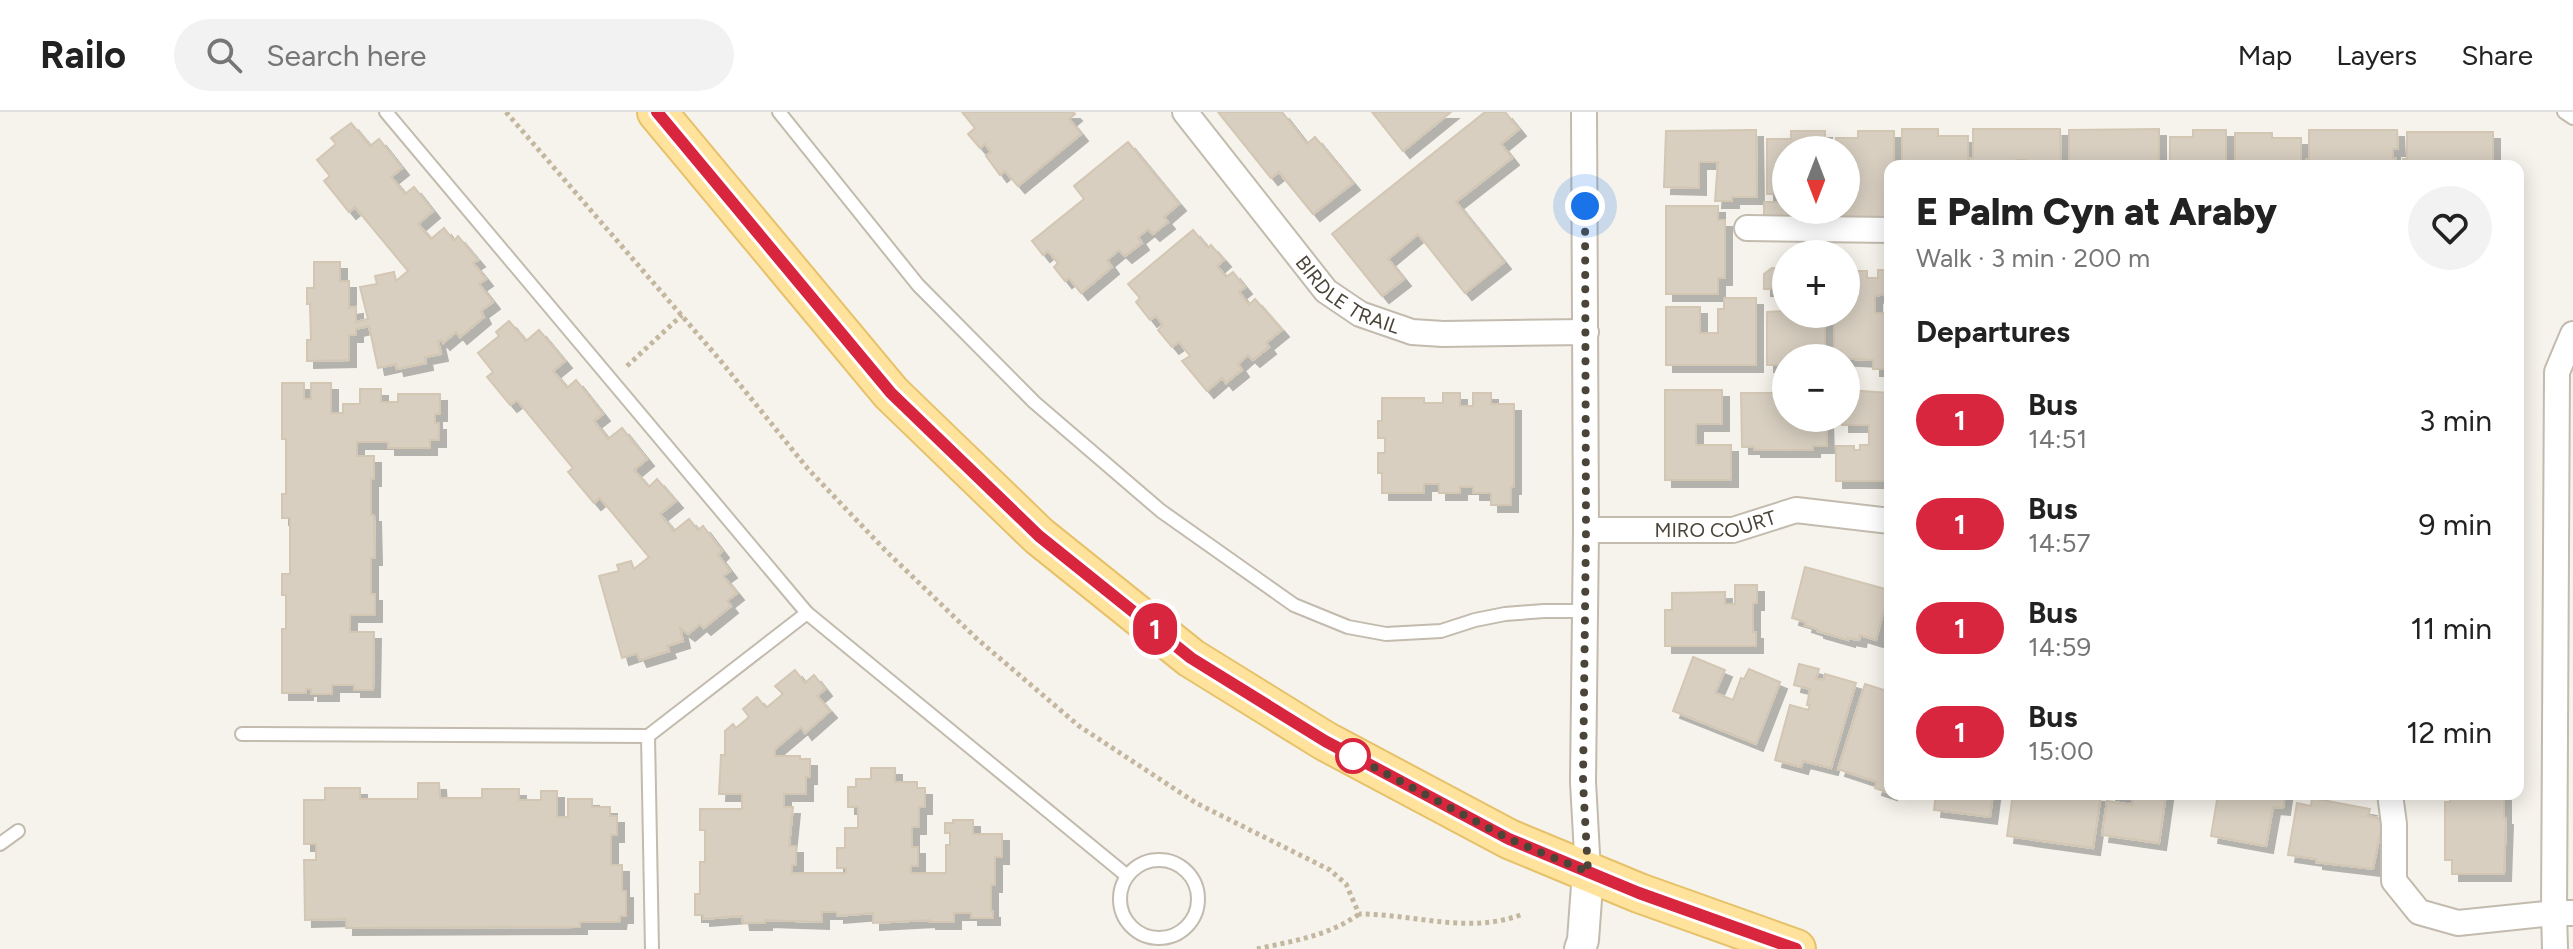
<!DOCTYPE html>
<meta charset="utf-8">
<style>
:root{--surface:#fff;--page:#f2f2f2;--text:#222;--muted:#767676;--line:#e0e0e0}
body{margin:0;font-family:Figtree,sans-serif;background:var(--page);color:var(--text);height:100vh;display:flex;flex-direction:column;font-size:30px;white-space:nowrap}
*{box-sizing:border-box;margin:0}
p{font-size:26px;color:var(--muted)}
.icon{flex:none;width:44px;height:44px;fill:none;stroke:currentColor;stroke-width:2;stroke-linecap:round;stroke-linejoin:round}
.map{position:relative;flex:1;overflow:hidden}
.panel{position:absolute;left:1884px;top:48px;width:640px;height:640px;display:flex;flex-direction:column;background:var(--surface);border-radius:16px;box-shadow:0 4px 20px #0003}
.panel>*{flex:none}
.badge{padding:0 16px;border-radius:26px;font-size:28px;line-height:52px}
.needle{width:52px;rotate:180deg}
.buttons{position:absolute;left:1772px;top:24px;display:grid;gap:16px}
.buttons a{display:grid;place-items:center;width:88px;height:88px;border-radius:50%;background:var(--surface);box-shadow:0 4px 20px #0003;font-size:40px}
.you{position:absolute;width:40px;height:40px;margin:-20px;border:6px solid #fff;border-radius:50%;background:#1a73e8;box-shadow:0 0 0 12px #1a73e833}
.map>.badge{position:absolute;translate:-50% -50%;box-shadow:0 0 0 4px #fff}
h2{padding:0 32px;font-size:30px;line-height:72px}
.round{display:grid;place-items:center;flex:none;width:84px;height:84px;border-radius:42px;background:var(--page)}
.head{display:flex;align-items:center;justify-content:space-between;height:136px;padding:0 32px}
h1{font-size:38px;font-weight:800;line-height:60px}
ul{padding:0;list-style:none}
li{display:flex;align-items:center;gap:24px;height:104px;padding:0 32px}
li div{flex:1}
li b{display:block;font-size:30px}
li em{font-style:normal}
li .badge{min-width:88px;font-weight:700;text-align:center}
header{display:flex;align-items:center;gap:48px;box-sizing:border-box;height:112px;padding:0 40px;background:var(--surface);border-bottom:2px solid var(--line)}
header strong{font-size:38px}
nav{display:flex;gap:44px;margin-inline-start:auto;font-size:28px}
.search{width:560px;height:72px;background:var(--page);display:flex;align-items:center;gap:20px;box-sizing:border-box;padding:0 28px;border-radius:44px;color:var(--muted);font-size:30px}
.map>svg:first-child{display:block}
.building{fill:#d8cfc1;stroke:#d3c7b4;stroke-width:2;filter:url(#shadow)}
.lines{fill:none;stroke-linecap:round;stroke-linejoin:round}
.service-casing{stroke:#c2bbae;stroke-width:16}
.minor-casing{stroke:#c2bbae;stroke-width:28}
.tertiary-casing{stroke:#c2bbae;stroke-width:34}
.primary-casing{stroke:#e6c16a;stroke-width:42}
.path{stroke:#c4b79f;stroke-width:5;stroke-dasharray:4 4;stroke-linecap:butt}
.service{stroke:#fff;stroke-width:12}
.minor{stroke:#fff;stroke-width:24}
.tertiary{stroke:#fff;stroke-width:30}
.primary{stroke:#ffe39c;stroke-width:38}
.line-casing{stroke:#fff;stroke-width:18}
.line{stroke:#d7263d;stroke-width:12}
.walk{stroke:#4b4439;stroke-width:8;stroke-dasharray:0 14.4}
.stop-dot{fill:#fff;stroke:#d7263d;stroke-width:4}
.labels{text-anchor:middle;stroke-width:6;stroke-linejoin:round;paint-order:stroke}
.street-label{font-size:20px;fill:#4b4439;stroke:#fff}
</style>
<header>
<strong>Railo</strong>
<div class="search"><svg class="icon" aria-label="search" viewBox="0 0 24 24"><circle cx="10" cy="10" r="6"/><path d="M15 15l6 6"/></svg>Search here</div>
<nav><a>Map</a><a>Layers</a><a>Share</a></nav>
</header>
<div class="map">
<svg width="2573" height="837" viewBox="0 0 2573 837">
<defs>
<filter id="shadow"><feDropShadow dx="7" dy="7" stdDeviation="0" flood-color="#0004"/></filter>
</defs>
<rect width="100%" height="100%" fill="#f6f3ec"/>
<g class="building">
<path d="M962,0H1073L1075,2L1069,7L1081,22L1018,74L1005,59L1000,63L986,44L991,40L985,32L980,36L968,22L975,16Z"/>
<path d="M1218,0H1282L1307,32L1315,25L1353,71L1313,102L1279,60L1271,66Z"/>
<path d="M1372,0H1451L1403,39Z"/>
<path d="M1485,0H1505L1519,17L1501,32L1512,46L1456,90L1504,150L1465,181L1418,122L1388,147L1404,167L1382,184L1332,122Z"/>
<path d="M351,11L370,34L379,27L402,56L391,65L405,82L414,75L433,99L418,112L431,127L444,116L454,129L458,124L478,148L473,151L486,167L479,172L493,190L481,199L484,205L460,225L456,220L443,231L441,228L438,229L441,242L425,245L426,251L397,257L396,252L378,256L369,214L356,217V223H349V248L307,249V228H311L310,192H307V176H314V150H340V169H349V196L356,195V210L368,207L360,175L377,172L375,164L394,160L396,169L408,159L355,95L349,100L324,69L330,64L317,48L336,32L331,26Z"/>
<path d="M1902,17H1938V24H1968V54H1902Z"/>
<path d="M1973,17H2060L2061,54H2027V48H2016V54H1970V46H1973Z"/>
<path d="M2159,17V54H2122V50H2103V54H2069V18Z"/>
<path d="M1756,18L1757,85H1732V89H1715L1718,50H1699V76L1664,75L1666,19Z"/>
<path d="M2193,18H2226V54H2170V25H2193Z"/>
<path d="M2309,18H2397L2398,37H2393V46H2396V54H2358V49H2341V54H2306V47H2309Z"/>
<path d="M1791,19H1825V38H1786V98H1825V109H1764V90H1782V82H1767V27H1791Z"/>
<path d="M1858,19H1894V54H1890V109H1833V98H1846V89H1852V83H1846V38H1836V26H1858Z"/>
<path d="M2407,20H2493V54H2459V50H2450V54H2403V47H2407Z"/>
<path d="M2235,21H2272V26H2301V54H2235Z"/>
<path d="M1128,30L1179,92L1164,105L1168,110L1153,122L1148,117L1138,125L1142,131L1125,144L1119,138L1107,148L1112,155L1081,181L1069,166L1065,169L1054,155L1058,151L1048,139L1043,143L1032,129L1084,87L1074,74Z"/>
<path d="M1666,94H1718V108H1725V166H1718V182H1666Z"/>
<path d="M1193,118L1208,136L1211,133L1224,148L1217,154L1226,165L1233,160L1245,175L1239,180L1249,193L1255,187L1282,218L1266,231L1269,235L1253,248L1248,243L1238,252L1242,258L1226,271L1222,266L1207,279L1182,249L1190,244L1179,230L1172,235L1158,218L1163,213L1156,204L1150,208L1136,190L1140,186L1128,172Z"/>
<path d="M1772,156H1779L1784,161V166H1786V202H1825V246H1786V253H1767V200L1783,199V177H1764V162Z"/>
<path d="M1878,158H1890V181L1875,184V201H1890V257H1873V248L1834,246V202H1846V159H1867V166H1878Z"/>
<path d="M1724,186H1756V253H1666V195H1700V221H1718V197H1724Z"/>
<path d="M509,209L526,229L539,218L565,249L553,259L567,276L576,268L603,302L594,309L608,327L622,316L647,347L634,358L649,375L657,367L676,389L660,402L674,419L689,407L698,418L703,414L722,439L718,443L730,459L723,464L737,481L727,489L731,494L704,516L700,512L688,522L680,516L683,529L667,534L669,539L640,548L637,541L622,546L599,464L619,459L617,453L631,449L634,457L649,445L600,386L594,391L568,360L573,356L517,288L510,293L487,265L493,260L478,241L499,224L496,220Z"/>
<path d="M282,271H304V287H311V271H331V301H343V292H360V277H381V290H398V282H440V302H435V311H439V328H430V336H388V330H357V344H374V367H371V403H374L375,446H371V482H375V503H350V520H374L373,578H354V573H332V582H311V577H306V581H282V517H286V483H282V462H290V406H282V382H286V327H282Z"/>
<path d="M1665,278H1722V312H1696V333H1731V368H1665Z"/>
<path d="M1846,278L1890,281V369H1836V334H1854V338H1860V333H1869V313H1842V306H1846Z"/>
<path d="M1443,281H1460V294H1473V281H1491V292H1514V375H1511V393H1491V381H1473V375H1460V381H1439V372H1424V381H1382V361H1378V341H1385V326H1378V309H1382V286H1424V291H1443Z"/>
<path d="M1741,281H1786V306H1826L1827,334H1813V338H1754V335H1742Z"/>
<path d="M1805,455L1889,478L1876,528L1860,523L1859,528L1848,526V528L1817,519V517L1805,513L1806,510L1792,506Z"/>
<path d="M1735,473H1757V491H1753V520H1756V534H1665V498H1672V481L1725,480V492H1735Z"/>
<path d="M1693,545L1725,558L1715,581L1733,588L1741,566L1744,567L1749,557L1780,570L1756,632L1673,599Z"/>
<path d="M1799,552L1819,557L1816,567L1824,568L1825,562L1856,571L1831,656L1803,649L1801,655L1775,648L1790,593L1808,598L1810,593H1807L1810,577L1794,573Z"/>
<path d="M795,558L805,571L814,563L825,577L817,584L830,599L805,621L801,615L775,637V644H800V647H810V665H806V682H784V695H793L789,734H796V753H792V761H846V756H837V736H845V716H858V695H848V675H856V667H871V656H895V670H917V676H925V695H919V715H912V735H918V754H911V761H946V733H950V721H945V711H953V708H973V722H1002V745H995V773H991V799H993V806H971V801H954V810H929V808L873,811V801L837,804V800H822V810L765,808V811H743L742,804L703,807V803H695V782H700V750H705V718H700V697H742V682H719L721,643H725V619L733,612L736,616L749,605L743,597L757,585L766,596L783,582L775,574Z"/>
<path d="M1865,572L1890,580V681L1875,676L1877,670L1838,657Z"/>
<path d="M418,671H439L440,686H482V677H519V688H541V679H557V705H568V687H592V695H610V704H617V723H611V753H622V779H626V804H620L619,810H580V815L346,816V807L305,808L304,748H316V732H304V688H325V676H360V687H418Z"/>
<path d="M1936,682H1993L1990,705L1934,698Z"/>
<path d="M2013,682L2101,683L2093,736L2007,724Z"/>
<path d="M2109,682H2166L2159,731L2102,723L2107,689L2132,693L2133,685L2119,683V685L2108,684Z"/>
<path d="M2218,682H2285L2283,696L2273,695L2266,734L2211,724Z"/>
<path d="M2450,682H2504V706H2506L2504,762H2452V748H2445V690H2450Z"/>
<path d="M2312,686L2370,697L2368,704L2383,707L2373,757L2316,750V747L2288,743L2297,691L2311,694Z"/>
</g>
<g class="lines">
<defs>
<g id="service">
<path d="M386,0L807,501L648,624L652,837"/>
<path d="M779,0L918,173L1034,290L1161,399L1294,493L1348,515L1386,522L1441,519L1475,508L1505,502L1544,499H1586"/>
<path d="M2564,0L2573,6"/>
<path d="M807,501L1126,763"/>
<path d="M242,622L648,624"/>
<path d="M0,732L18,719"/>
<circle cx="1159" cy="787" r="39"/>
</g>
<g id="minor">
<path id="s1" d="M1185,0L1326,179L1360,202L1412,220L1443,222L1586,220"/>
<path d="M1584,0L1586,418L1583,670L1588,760"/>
<path d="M1747,116L1890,118"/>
<path id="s2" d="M1586,418H1733L1796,398L1890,409"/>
<path d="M2390,682L2394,712V769L2419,800L2458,811L2554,801L2557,260L2573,222"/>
<path d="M2555,837L2554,801H2573"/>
</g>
<path id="tertiary" d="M1580,837L1583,828L1588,760"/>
<path id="primary" d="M657,0L891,281L1039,424L1191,546L1325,629L1509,727L1639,781L1796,837"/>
</defs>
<use href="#service" class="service-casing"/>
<use href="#minor" class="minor-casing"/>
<use href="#tertiary" class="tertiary-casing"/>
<use href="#primary" class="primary-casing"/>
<g class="path">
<path d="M506,0L720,248L808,357L885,438L976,526L1079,614L1196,691L1330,758L1346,772L1359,802C1415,802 1469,823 1523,802"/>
<path d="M627,254L682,203"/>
<path d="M1257,837C1292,829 1329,824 1359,802"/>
</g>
<use href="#service" class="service"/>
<use href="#minor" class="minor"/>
<use href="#tertiary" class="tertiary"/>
<use href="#primary" class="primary"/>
</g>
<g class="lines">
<defs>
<path id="line" d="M657,0L891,281L1039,424L1191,546L1325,629L1509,727L1639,781L1796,837"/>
</defs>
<use href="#line" class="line-casing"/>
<use href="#line" class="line"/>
<path class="walk" d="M1353,644L1351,643L1509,727L1588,760L1583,670L1586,418L1585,94"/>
</g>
<circle class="stop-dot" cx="1353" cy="644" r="16"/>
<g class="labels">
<g class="street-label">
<text dy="7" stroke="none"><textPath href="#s1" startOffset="248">BIRDLE TRAIL</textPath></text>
<text dy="7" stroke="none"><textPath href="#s2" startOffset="130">MIRO COURT</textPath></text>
</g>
</g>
</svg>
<div class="buttons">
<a><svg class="needle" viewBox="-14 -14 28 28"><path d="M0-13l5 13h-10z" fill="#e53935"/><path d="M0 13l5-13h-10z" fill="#767676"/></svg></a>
<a>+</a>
<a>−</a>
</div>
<div class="you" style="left:1585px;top:94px"></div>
<b class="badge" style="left:1155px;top:517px;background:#d7263d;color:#fff">1</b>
<section class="panel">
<div class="head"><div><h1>E Palm Cyn at Araby</h1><p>Walk · 3 min · 200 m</p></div><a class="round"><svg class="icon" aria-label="heart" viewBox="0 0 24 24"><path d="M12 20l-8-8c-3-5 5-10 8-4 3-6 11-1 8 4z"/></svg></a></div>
<h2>Departures</h2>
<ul>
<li><span class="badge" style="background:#d7263d;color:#fff">1</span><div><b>Bus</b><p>14:51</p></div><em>3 min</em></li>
<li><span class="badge" style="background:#d7263d;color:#fff">1</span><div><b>Bus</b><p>14:57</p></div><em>9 min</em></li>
<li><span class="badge" style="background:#d7263d;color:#fff">1</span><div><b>Bus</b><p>14:59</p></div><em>11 min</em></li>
<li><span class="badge" style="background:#d7263d;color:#fff">1</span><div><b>Bus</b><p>15:00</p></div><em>12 min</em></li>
</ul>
</section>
</div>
